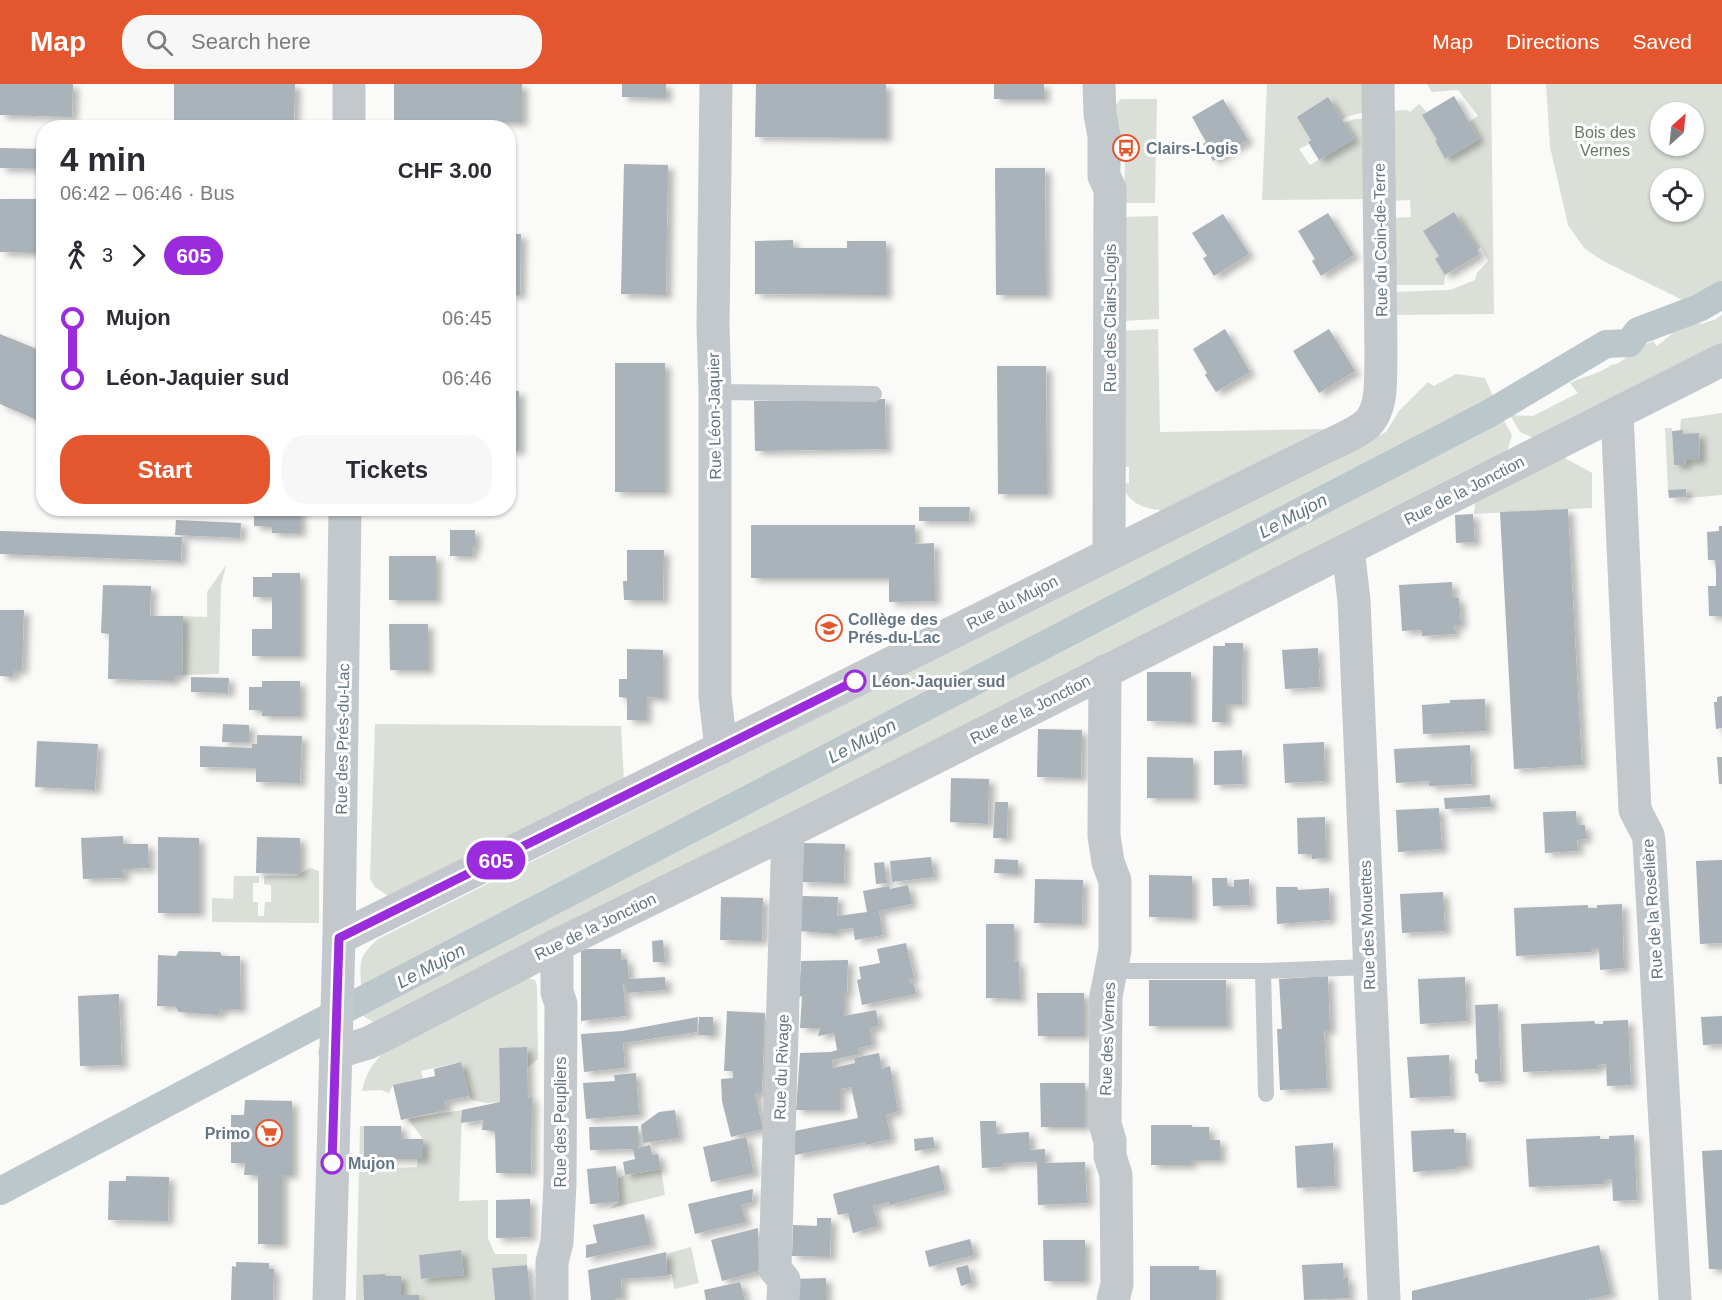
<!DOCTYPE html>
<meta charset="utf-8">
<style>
:root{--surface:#fff;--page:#f7f7f7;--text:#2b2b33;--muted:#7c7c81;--accent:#e4572e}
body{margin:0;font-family:Helvetica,sans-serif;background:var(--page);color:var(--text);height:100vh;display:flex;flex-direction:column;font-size:22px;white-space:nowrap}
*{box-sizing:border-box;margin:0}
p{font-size:20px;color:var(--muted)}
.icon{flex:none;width:33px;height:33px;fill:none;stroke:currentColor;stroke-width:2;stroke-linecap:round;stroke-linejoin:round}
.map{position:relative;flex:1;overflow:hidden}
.details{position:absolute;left:36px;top:36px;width:480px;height:396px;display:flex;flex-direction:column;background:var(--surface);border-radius:24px;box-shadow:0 2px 4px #0004}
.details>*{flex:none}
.badge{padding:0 12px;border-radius:20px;font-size:21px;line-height:39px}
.needle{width:39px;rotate:27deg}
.fabs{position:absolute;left:1650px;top:18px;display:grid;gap:12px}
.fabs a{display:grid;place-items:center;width:54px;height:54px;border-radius:50%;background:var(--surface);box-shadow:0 2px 4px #0004;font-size:30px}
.map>.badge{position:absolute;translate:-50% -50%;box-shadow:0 0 0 3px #fff}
.legs{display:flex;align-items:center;gap:9px;height:66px;padding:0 24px;font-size:20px}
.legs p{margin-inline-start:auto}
.summary{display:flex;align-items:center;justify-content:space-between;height:102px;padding:0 24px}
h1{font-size:33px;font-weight:700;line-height:45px}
.primary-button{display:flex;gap:12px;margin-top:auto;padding:12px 24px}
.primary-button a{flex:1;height:69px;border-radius:24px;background:var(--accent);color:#fff;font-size:24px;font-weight:700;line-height:69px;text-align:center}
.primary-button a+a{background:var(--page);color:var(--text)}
ul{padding:0 24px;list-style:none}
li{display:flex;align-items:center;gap:21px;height:60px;font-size:22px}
li i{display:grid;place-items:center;width:9px;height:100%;margin:0 8px;background:currentColor}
li i::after{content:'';width:15px;height:15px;margin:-8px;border:4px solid;border-radius:50%;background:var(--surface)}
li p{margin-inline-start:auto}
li:first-child i{background:linear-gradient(#0000 50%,currentColor 0)}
li:last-child i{background:linear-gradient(currentColor 50%,#0000 0)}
header{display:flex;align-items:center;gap:36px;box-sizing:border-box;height:84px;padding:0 30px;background:var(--accent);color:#fff}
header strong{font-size:28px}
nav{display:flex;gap:33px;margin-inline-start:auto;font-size:21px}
.search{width:420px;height:54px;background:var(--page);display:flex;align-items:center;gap:15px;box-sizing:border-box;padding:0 21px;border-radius:24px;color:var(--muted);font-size:22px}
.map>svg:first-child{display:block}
.green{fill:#dadfd7;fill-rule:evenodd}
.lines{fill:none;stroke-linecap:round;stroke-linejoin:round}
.canal{stroke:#bbc7cb;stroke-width:28}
.building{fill:#aab3b9;filter:url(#shadow)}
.service{stroke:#c3c8cc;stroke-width:16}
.minor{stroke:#c3c8cc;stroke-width:33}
.tertiary{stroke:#c3c8cc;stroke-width:33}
.line-1-casing{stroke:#fff;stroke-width:14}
.line-1{stroke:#9a2cde;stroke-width:9}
.stop-1-dot{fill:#fff;stroke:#9a2cde;stroke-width:3}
.labels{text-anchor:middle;stroke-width:6;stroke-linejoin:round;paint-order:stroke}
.park-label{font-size:16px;fill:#687a64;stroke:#fff}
.poi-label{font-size:16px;font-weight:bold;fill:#657683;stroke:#fff;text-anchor:start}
.street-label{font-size:16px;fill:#657683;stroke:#fff}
.stop-label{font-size:16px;font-weight:bold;fill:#657683;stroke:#fff;text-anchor:start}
.water-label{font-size:18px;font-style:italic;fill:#60757c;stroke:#fff}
</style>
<header>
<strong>Map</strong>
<div class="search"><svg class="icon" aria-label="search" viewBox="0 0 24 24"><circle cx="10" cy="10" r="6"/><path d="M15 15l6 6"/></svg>Search here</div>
<nav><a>Map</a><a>Directions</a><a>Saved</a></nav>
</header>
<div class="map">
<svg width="1722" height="1216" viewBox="0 0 1722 1216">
<defs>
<filter id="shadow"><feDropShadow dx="6" dy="4" stdDeviation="3" flood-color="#0004"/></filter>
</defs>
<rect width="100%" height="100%" fill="#fafaf8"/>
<g class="green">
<path d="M1267,0H1367L1366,29C1343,29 1327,46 1308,58L1309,60L1299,65L1310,81L1354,55L1344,39L1355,35H1366L1368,115L1262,116Z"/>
<path d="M1427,0H1491L1494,230L1391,231V208L1450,206L1475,196L1477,189L1488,177L1481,163L1477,166L1454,128L1424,147L1439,172L1435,175L1445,191L1444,201H1392V134L1411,133L1410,116L1392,117V27L1407,26L1410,28L1419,20L1427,28L1423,31L1437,56L1435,58L1445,75L1479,55L1469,38L1478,32L1458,6L1432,8Z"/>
<path d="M1546,0H1722V211L1699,224L1605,178L1584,164L1568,141L1550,63ZM1660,28H1694V62H1660ZM1660,94H1694V128H1660Z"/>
<path d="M1121,15H1157L1155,119H1124L1125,71L1130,70L1131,59H1117L1116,21Z"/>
<path d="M1158,132L1159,235L1123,237L1124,133Z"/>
<path d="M1722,231V260L1534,354L1520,348L1510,331L1533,332L1578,309L1570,299C1584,292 1600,290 1611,281C1622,280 1625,273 1633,267C1639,263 1647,260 1653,257L1657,262C1670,252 1680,242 1693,234L1701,240L1714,236Z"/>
<path d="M1158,245L1160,348L1325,345L1164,426C1146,426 1127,419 1122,400L1129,399V383H1119L1123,247Z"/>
<path d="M1456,290L1485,294L1495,317L361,907C361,879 356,875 378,855L1386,348L1399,327L1428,298L1434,302Z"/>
<path d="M1722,329V411L1687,414L1686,405L1668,406L1665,344H1672L1674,381L1686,380L1685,376H1700L1699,350H1683V347H1680L1681,335Z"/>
<path d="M1502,333L1512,351L1507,368L378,941L360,930V924Z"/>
<path d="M1563,373L1592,389V424L1474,430L1475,417Z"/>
<path d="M226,481L221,502L219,590L182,591L183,532L207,533V508Z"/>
<path d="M375,640L621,642L624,698L388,812L375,803L370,795Z"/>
<path d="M310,784L319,787V839L212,838V814L233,815L234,792H259V799H253V818H258V832H264L265,818H271V801L264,800V792H296Z"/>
<path d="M523,893L535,896L537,902L538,975L527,984L499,964L500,1018L486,1019L472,1016L469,1012L461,978L421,987L423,995L393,1001L389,1009L381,1006L362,1007C365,991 372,981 382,970Z"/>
<path d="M462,1026L459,1117L488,1116V1154L495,1170H527V1181L492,1184L495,1216H419V1211H401V1192H385L384,1190L364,1191V1216H356L360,1042H364V1075H396L398,1084L417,1083L418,1075L423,1074V1055L408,1035ZM460,1166L464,1190L421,1195L419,1171Z"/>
<path d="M661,1085L665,1111L609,1125L619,1118L617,1095L625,1091Z"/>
<path d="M691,1163L699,1199L674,1205L672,1190H667L666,1170Z"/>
</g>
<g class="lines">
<path class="canal" d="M0,1107L307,945L1490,329L1606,260L1629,259L1638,247L1699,224L1722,211"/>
</g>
<g class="building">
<path d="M0,0H73L72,33L0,31Z"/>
<path d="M174,0H295L294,41L174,39Z"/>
<rect x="394" y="0" width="128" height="38"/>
<path d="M622,0H666V14L622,13Z"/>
<path d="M756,0H886V54L755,53Z"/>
<rect x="994" y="0" width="50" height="15"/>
<path d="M1454,12L1479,55L1445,75L1435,57L1437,56L1422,31Z"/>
<path d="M1328,13L1354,55L1319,76L1308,58L1311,56L1297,33Z"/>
<path d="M1223,15L1248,56L1213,77L1203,60L1206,58L1192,33Z"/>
<path d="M0,64L44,65V85L0,84Z"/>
<path d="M624,80L668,81L666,211L621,210Z"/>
<path d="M995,84H1045L1046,211H996Z"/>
<path d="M0,115H42L41,169L0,168Z"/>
<path d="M1454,128L1480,170L1445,191L1435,175L1439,172L1423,147Z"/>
<path d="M1328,129L1354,171L1321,192L1312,177L1315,175L1298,147Z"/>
<path d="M1223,130L1249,170L1214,192L1203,174L1207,172L1192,149Z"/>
<path d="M508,150H521L520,211H508Z"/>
<path d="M793,156V164H847V157H886V211L755,210V157Z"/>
<path d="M1225,245L1250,288L1216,308L1205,291L1207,289L1193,265Z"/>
<path d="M1329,245L1355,287L1319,309L1293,267Z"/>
<path d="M0,250L44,268V339L0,320Z"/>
<rect x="615" y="279" width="50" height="129"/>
<path d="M997,282H1046L1047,410H998Z"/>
<rect x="508" y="307" width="11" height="60"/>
<path d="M885,315L886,365L755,367L754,317Z"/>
<path d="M1683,346V350L1699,349L1700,376H1685L1686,381H1674L1672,347Z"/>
<path d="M1686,405V413L1669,414L1668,406Z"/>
<path d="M919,423H970L969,437H919Z"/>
<path d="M254,424H300V449H272V443L254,442Z"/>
<path d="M1568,425L1582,681L1514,685L1500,428Z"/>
<path d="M1473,430L1475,458L1456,459L1455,431Z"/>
<path d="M176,436L241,439L240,454L175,451Z"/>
<path d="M751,441H915V460L934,459L935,517L889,518V494H751Z"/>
<path d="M1719,442H1722V532H1709L1708,502H1716V489L1715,476H1708L1707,448L1719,447Z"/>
<path d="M450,446H475V463L472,464V472H450Z"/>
<path d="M0,447L182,453L181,477L0,470Z"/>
<path d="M627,466H664L663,516H624L623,497H627Z"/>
<rect x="389" y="472" width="47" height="44"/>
<path d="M272,489H300V572H252V545H272V513H253V493H272Z"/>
<path d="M1452,498L1453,514H1459L1461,541H1454L1455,550L1422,552V546L1402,547L1399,501Z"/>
<path d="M103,501L151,502L150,532H183L182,591H174V597L108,595L109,550L101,549Z"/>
<path d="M0,526H24L22,586H14L13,593L0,592Z"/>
<path d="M389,540H428V586H390Z"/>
<path d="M1225,559H1243L1242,620H1226V638H1212L1213,562H1225Z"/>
<path d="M1318,564L1320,603L1285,605L1282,566Z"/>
<path d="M627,565L663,566V614L646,613V636H627V614L619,613V595H627Z"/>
<path d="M1147,588H1191V638L1147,637Z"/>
<path d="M191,593L229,594L228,609L191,608Z"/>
<path d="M262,597H300V632H262V626H249V603H262Z"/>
<path d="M1722,612V644L1716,645L1714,618H1717V613Z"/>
<path d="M1485,615L1486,647L1423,650L1422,621L1450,619V616Z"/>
<path d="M223,640L249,641V658H222Z"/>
<path d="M1038,645L1082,646L1081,694L1037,693Z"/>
<path d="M257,651L302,652L300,699L256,698V684L200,683V662L252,664V660H257Z"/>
<path d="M37,657L98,660L95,706L35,703Z"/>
<path d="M1324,658L1325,697L1285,699L1283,660Z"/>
<path d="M1470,661L1472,700L1429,702V697L1396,699L1394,665Z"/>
<path d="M1242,666L1243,700L1214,701V667Z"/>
<path d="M1147,673L1193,674V714H1147Z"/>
<path d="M1717,673H1722V700H1719Z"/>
<path d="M951,694L989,695L988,740L950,738Z"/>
<path d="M1490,711L1491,723L1445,725L1444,714Z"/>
<path d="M995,718H1008L1007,754H993Z"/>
<path d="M1439,724L1442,765L1398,768L1396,726Z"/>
<path d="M1576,727L1577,741H1585L1586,755L1577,756L1578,767L1545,769L1543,728Z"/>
<path d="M1325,733L1326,774L1312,775V770H1298L1297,734Z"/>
<path d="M123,752V760H148L149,784L123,785L124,794L83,795L81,754Z"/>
<path d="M158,753L199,754V829H158Z"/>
<path d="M257,753L300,754V790L256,789Z"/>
<path d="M802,759L845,760L844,799L801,798Z"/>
<path d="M931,773L934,793L892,798L890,777Z"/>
<path d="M995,775L1018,776V790L994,789Z"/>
<path d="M1722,776V859L1700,860L1696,777Z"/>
<path d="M884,778L887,799L876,800L874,779Z"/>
<path d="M1149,791L1192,792V834L1149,833Z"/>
<path d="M1212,794H1227V803H1234V796L1249,795L1250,821L1213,822Z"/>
<path d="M1035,795L1083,796L1082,840L1034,839Z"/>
<path d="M908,801L912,820L879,827L883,851L855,856L853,844L836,846V850L800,847L802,812L838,813L837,832L867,828L863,807L889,802L890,805Z"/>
<path d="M1276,803H1297L1298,806L1329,804L1330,836L1277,840Z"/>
<path d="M1443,808L1445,847L1402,849L1400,810Z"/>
<path d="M721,813L763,814L762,857L720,856Z"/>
<path d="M1622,820L1624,884L1600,886L1599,864H1591V868L1516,872L1514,824L1588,821V824H1597V821Z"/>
<path d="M986,840H1014V878L1019,877L1020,915L986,914Z"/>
<path d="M663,856L665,878H653L652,857Z"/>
<path d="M906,859L914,894L909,895L911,901H914L916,910L862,921L857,896L861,895L859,883L880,879L877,865Z"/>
<path d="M581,865H621V876L627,875L629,895L665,893L666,906L626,909L625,900H623L626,932L581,937Z"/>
<path d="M179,867L220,868L222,872H240L241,925H222L218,931L179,928L175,922H157L158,871L176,872Z"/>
<path d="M848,876L847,909H844V932L876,926L879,942L870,944L872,961L858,964L859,970L832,976L833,984L855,979L854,974L879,969L882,985L890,982L898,1027L886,1031L891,1055L866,1061V1058L795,1071V1047L858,1034L851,1003L840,1005V1026H796L800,969L831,968L837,966L834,949L818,952L820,944H800L802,912L799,913L801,877Z"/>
<path d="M1328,892L1330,946H1324L1327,1004L1280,1006L1277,945H1282L1279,895Z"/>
<path d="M1465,893L1467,937L1420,940L1418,895Z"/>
<path d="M1149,896H1226L1227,942H1149Z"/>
<path d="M1037,909H1084V952H1038Z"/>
<path d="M119,910L122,981L80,982L78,912Z"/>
<path d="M1498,920L1501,997L1479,998L1478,990L1475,989V975L1477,976L1475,921Z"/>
<path d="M727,927L765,929L762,1008L755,1010L763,1045L731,1053L722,1017L721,995L733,994V987H724Z"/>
<path d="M1722,932V960L1703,961L1701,933Z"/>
<path d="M698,933L697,948L623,959L625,984L584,988L581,950L622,947Z"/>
<rect x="699" y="933" width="14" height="18"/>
<path d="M1628,936L1631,1001L1607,1002L1606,980L1597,981L1598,985L1523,988L1521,940L1594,937L1595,940H1603V937Z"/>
<path d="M527,963L528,1014L532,1013L531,1089H496L495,1047L482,1046L483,1036L461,1039L462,1026L500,1018L499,964Z"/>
<path d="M1449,971L1451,1012L1410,1014L1407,973Z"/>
<path d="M461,978L469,1012L445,1017L446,1026L401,1036L393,1001L435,992L434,985Z"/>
<path d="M636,989L639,1031L586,1035L583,999L615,997L614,991Z"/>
<path d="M1040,999H1085V1043H1041Z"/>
<path d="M245,1016L292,1017V1091H282V1160H258V1091H244L245,1079H231V1031H244Z"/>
<path d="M675,1026L679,1054L643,1059L641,1041L659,1028Z"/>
<path d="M980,1037H996V1050L1029,1048L1030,1066L1045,1065V1079L1085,1078L1087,1119L1038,1121L1037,1078L1002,1079V1083L982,1084Z"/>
<path d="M1151,1041H1192V1043H1209V1056H1220V1076H1191V1081H1151Z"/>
<path d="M364,1042H401V1055H423V1075H364Z"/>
<path d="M638,1042V1064L650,1061L652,1071L658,1070L661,1085L625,1091L623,1078L635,1075L633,1065L590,1066L589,1043Z"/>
<path d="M1454,1045V1049H1466L1467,1082H1456V1085L1413,1088L1411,1047Z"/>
<path d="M1634,1051L1637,1116L1613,1117L1612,1095L1603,1096V1100L1529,1103L1526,1055L1600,1052V1055H1609V1052Z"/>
<path d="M746,1053L754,1089L711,1098L703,1063Z"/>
<path d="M933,1053L935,1064L915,1067L914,1055Z"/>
<path d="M1333,1059L1335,1102L1297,1104L1295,1062Z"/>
<path d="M1722,1066V1185H1709L1702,1067Z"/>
<path d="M939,1081L945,1106L890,1121L889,1118L873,1122L878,1142L853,1149L848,1129L838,1131L833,1110Z"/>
<path d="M616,1082L619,1118L590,1120L587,1085Z"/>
<path d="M126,1092L169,1093L168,1137L108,1136L109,1097H126Z"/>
<path d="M753,1105L752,1118L741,1121L746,1138L695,1150L688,1120Z"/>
<path d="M530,1115V1153L496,1154V1116Z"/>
<path d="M644,1130L651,1160L586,1174V1161L597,1159L593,1141Z"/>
<path d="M817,1134H831L830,1173L792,1172L793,1141L817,1142Z"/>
<path d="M758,1144L759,1187L722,1197L711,1156Z"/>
<path d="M970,1155L974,1171L929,1183L925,1167Z"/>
<path d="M1043,1156H1085V1197H1044Z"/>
<path d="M1599,1161L1611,1210L1587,1216H1412V1207Z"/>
<path d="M461,1166L464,1191L421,1195L419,1171Z"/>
<path d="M666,1168L667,1192L621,1195L622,1213L614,1216H591L588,1186Z"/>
<path d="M236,1178L269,1179V1185H274L273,1216H231L232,1182L236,1183Z"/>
<path d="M1343,1179V1194L1348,1193L1349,1214L1304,1216L1302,1181Z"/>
<path d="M527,1181L531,1216H495L492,1184Z"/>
<path d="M968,1181L972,1199L961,1202L956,1184Z"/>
<path d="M1150,1182H1199V1186H1216V1216H1150Z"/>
<path d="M385,1190V1192H401V1211H419V1216H364L363,1191Z"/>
<path d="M826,1194V1216H793V1195Z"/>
<path d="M740,1198L745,1216H706L704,1206Z"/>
</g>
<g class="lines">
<g class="service">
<path d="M715,308L874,310"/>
<path d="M1110,887H1263L1368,883"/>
<path d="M1263,887L1266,1010"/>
</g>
<g class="minor">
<path d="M716,0L713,242L715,308V612L721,664"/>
<path d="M1099,0L1100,30L1104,52V92L1110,105L1109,469"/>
<path d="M1617,329L1635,726L1648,751L1649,757L1675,1216"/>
<path d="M1348,465L1354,517L1384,1216"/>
<path d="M1105,587L1104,752L1108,778L1115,797V866L1106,912L1105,1040L1110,1057V1072L1116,1091L1117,1200L1113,1216"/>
<path d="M339,854L1325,363C1339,356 1356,350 1367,340C1384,324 1380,291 1381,270L1378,0"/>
<path d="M335,969L368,959L392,947L557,861L788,748L1722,276"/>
<path d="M552,1216V1178L557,1158L560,1100L561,920L557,908V861"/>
<path d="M783,1216L784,1196L775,1185L788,748"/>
</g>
<g class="tertiary">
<path d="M349,44V0"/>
<path d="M329,1216L339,854L345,424"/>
</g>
</g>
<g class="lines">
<defs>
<path id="line-1" d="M332,1079L339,854L855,597"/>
</defs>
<use href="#line-1" class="line-1-casing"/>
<use href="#line-1" class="line-1"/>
</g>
<defs>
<symbol id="bus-ring" viewBox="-11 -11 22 22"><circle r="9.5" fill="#fff" stroke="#e4572e" stroke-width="1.5"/><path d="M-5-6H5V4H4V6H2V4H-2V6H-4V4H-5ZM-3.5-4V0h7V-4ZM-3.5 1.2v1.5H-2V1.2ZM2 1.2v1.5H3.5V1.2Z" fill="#e4572e"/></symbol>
<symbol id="school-ring" viewBox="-11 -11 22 22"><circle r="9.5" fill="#fff" stroke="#e4572e" stroke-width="1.5"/><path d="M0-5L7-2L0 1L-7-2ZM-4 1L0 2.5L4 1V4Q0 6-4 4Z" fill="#e4572e"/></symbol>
<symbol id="supermarket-ring" viewBox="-11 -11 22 22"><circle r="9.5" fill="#fff" stroke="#e4572e" stroke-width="1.5"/><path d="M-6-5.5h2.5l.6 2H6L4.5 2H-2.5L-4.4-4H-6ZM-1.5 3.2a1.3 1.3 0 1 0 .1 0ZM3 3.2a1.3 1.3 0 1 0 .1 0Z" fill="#e4572e"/></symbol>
</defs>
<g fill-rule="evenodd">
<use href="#bus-ring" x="1111" y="49" width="30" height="30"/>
<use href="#school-ring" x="814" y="529" width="30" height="30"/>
<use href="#supermarket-ring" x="254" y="1034" width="30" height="30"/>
</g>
<g class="stop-1-dot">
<circle cx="855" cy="597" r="10"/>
<circle cx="332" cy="1079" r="10"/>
</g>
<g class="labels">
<g class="park-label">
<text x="1605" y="54">Bois des<tspan x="1605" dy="18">Vernes</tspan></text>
</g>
<g class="poi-label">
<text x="1146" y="70">Clairs-Logis</text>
<text x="848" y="541">Collège des<tspan x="848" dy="18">Prés-du-Lac</tspan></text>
<text x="250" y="1055" text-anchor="end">Primo</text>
</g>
<g class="street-label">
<text transform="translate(1380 156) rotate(-91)" y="6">Rue du Coin-de-Terre</text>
<text transform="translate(1110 234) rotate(-90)" y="6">Rue des Clairs-Logis</text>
<text transform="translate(714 332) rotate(-91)" y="6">Rue Léon-Jaquier</text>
<text transform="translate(1464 406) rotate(-27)" y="6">Rue de la Jonction</text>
<text transform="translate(1012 518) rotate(-27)" y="6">Rue du Mujon</text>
<text transform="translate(1030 625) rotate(-27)" y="6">Rue de la Jonction</text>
<text transform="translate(342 655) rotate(-89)" y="6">Rue des Prés-du-Lac</text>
<text transform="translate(1652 825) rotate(-94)" y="6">Rue de la Roselière</text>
<text transform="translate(1367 841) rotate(-92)" y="6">Rue des Mouettes</text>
<text transform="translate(595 842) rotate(-26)" y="6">Rue de la Jonction</text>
<text transform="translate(1107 955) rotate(-88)" y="6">Rue des Vernes</text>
<text transform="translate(781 983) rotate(-88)" y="6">Rue du Rivage</text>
<text transform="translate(560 1038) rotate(-90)" y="6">Rue des Peupliers</text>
</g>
<g class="stop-label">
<text x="872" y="603">Léon-Jaquier sud</text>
<text x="348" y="1085">Mujon</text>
</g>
<g class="water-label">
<text transform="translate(1293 432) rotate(-28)" y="6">Le Mujon</text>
<text transform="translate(862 657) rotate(-28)" y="6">Le Mujon</text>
<text transform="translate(431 882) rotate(-28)" y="6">Le Mujon</text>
</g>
</g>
</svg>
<div class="fabs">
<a><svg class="needle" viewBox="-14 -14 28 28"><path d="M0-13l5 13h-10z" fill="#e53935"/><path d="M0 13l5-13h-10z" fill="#7c7c81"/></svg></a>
<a><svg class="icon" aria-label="locate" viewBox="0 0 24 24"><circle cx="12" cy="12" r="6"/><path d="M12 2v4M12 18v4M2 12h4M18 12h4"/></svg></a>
</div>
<b class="badge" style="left:496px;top:776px;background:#9a2cde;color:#fff">605</b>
<section class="details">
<div class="summary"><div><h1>4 min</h1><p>06:42 – 06:46 · Bus</p></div><b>CHF 3.00</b></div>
<div class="legs"><svg class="icon" aria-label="walk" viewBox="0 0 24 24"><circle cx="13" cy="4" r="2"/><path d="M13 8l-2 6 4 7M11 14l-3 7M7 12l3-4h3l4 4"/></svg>3<svg class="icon" aria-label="forward" viewBox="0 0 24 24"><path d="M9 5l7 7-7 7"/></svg><b class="badge" style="background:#9a2cde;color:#fff">605</b></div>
<ul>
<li><i style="color:#9a2cde"></i><b>Mujon</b><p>06:45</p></li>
<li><i style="color:#9a2cde"></i><b>Léon-Jaquier sud</b><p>06:46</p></li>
</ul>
<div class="primary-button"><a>Start</a><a>Tickets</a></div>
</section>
</div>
